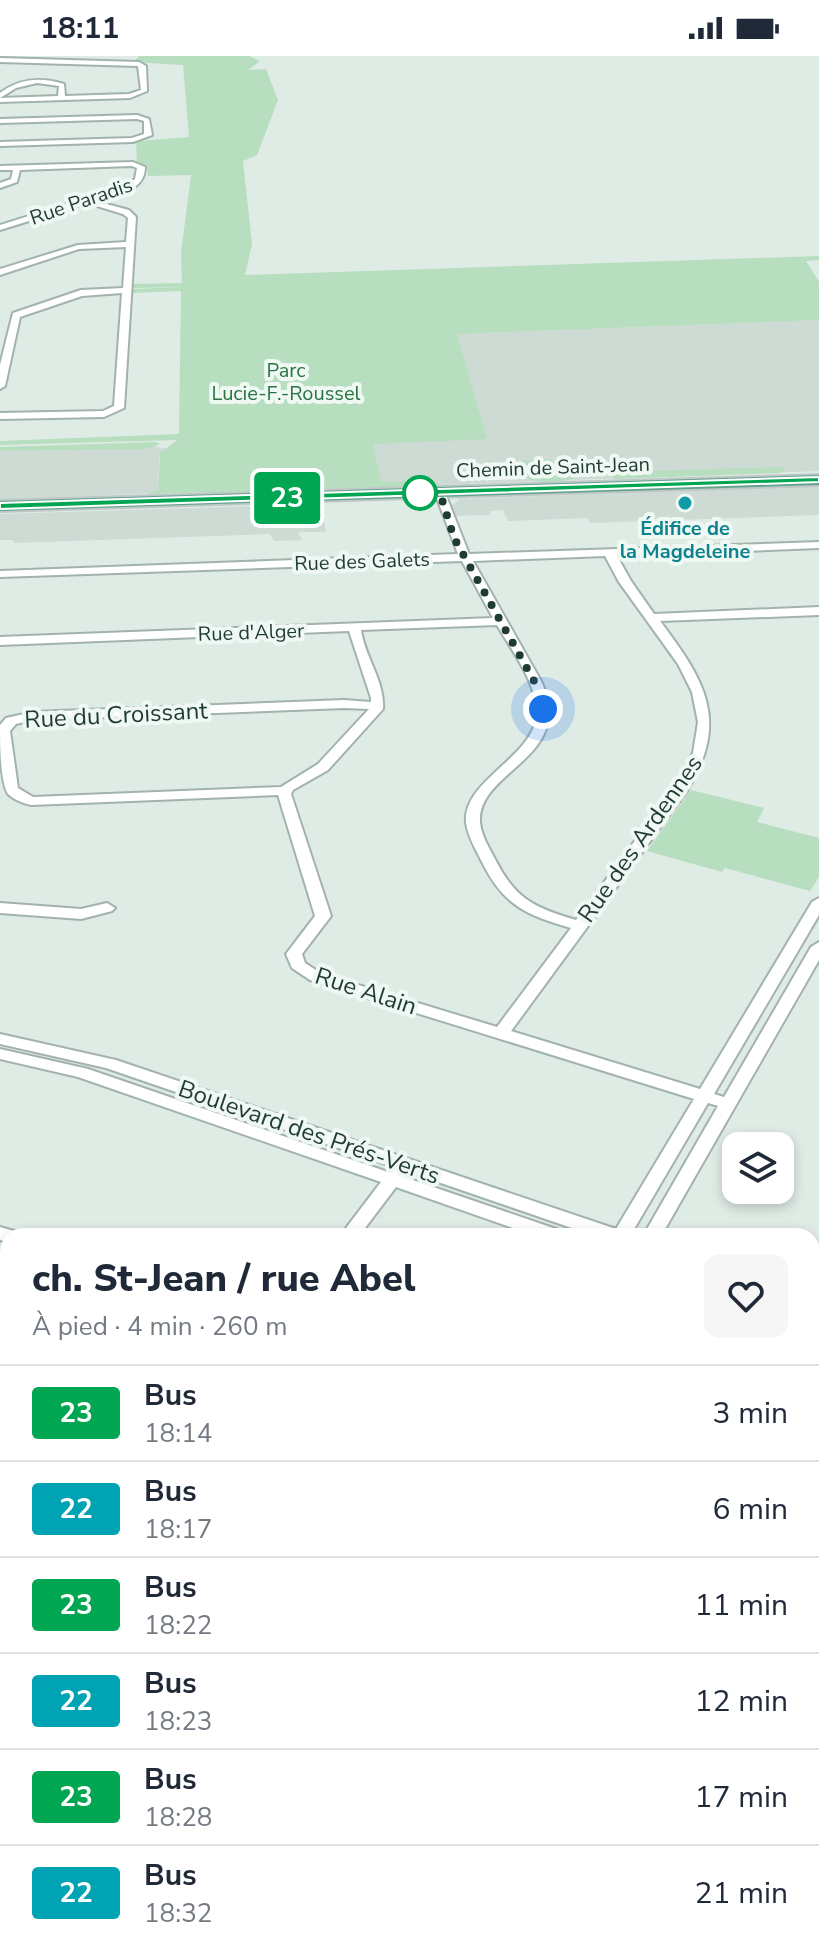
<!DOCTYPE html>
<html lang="fr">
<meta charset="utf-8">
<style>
:root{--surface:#fff;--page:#f6f6f7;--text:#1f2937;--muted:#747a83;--line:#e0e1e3}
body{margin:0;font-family:"Nunito Sans",sans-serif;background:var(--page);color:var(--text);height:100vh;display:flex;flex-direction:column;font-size:30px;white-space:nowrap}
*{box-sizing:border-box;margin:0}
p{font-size:26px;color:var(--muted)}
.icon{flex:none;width:44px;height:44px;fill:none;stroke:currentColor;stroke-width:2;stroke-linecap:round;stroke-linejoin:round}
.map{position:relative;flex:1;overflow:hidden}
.details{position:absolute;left:0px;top:1172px;width:820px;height:728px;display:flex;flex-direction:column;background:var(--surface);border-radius:24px 24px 0 0;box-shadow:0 4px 12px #0003}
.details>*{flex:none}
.badge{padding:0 16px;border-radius:6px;font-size:28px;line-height:52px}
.tools{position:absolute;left:722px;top:1076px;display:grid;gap:16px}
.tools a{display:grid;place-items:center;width:72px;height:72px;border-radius:16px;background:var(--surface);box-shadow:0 4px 12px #0003;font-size:40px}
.you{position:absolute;width:40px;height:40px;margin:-20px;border:6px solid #fff;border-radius:50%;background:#1a73e8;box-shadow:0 0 0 12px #1a73e833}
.map>.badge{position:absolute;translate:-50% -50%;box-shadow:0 0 0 4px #fff}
.round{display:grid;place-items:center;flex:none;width:84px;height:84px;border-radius:16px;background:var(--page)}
.headline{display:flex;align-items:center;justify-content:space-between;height:136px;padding:0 32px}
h1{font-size:38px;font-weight:800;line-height:60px}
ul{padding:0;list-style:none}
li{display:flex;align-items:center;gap:24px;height:96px;padding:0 32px;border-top:2px solid var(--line)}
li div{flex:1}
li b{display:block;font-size:30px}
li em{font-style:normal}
li .badge{min-width:88px;font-weight:700;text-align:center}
.status{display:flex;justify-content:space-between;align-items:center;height:56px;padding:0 40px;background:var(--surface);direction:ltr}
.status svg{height:22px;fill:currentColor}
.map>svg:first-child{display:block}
.built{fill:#cddbd4}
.green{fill:#b6debf}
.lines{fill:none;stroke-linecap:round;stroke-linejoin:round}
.street-casing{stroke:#a2b3ac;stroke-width:4}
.primary-casing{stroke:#c0c8c6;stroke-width:4}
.street{fill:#fff;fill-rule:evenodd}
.primary{fill:#61a38f;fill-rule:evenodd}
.line{fill:#00a651;stroke:#fff;stroke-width:2}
.walk{stroke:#1f3c33;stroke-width:8;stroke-dasharray:0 14.4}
.stop-dot{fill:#fff;stroke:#00a651;stroke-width:4}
.culture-dot{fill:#0f9aa8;stroke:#f0f8f3;stroke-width:3}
.labels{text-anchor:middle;stroke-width:8;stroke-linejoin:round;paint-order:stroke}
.far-street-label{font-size:20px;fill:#1f3c33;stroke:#f0f8f3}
.far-park-label{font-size:20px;fill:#287442;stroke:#f0f8f3}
.far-culture-label{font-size:20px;font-weight:bold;fill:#0d838f;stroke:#f0f8f3}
.street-label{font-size:24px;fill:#1f3c33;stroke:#f0f8f3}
</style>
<div class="status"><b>18:11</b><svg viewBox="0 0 49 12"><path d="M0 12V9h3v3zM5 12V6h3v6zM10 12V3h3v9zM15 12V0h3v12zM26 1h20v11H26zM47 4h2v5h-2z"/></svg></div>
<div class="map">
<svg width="819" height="1900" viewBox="0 0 819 1900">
<rect width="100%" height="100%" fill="#dfebe5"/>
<g class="built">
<path d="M819,264V415L379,431L370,387L457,278Z"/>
<path d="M152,390L168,393L159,399L158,434L155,437L0,444V395L146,393Z"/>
<path d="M819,430V459L591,467L587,462L508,465L503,454L490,455V459L454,460L451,450L460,443Z"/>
<path d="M321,448L326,476H298L302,484L274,485L270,478L14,487L13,484H0V458Z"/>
</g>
<g class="green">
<path d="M139,0H249L260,5L248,14L266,13L278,44L257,99L243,105L252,188L245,219L819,200V204L806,205L819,226V264L457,278L487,383L373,388L381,426L428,424L430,428L426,430L148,438L158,434L160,397L177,384L0,389V385L179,378L181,235L132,237L133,233L181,231L133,232V228L182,227L181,197L191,119L148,120L147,109L137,107L136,86L139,85L189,81L183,9L133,6Z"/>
<path d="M156,386L160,388L147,393L0,395V391Z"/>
<path d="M551,403L553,408L531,406L535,418L550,417L548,412H572L580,418C569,428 538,429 525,421L520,405Z"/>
<path d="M782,411L785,413L780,417L616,423L609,419L616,416Z"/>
<path d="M691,734L764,752L757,766L819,782V821L810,835L725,812L722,816L647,795Z"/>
<path d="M819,1824V1900H791L794,1892H812V1843Z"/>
</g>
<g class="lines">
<defs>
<g id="street">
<path d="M0,2L139,6L146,10L147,35L130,42L0,46V37C20,22 41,21 64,28L65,40L129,38L141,34L138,10L0,6ZM37,27L59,30L58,40L0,42L16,32Z"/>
<path d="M137,59L149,63L152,79L133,86L0,90V86L132,82L144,78V65L137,63L0,67V63Z"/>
<path d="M133,106L145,111C145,136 115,139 95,145L129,154L136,161L124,352L104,361L0,363V357L103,355L114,350L122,237L82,240L20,261L5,330L0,333V309L13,257L81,234L123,232L126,191L79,193L0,219V213L78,189L126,186L128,162L123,158L87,147L0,174V169L125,130L135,123L137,112L132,110L20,114L17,126L0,132V127L11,123L13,114H0V110Z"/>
<path d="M440,434L445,437L469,498L819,486V492L617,500L631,525L654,558L819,551V559L660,565C705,625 730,664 687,735L511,975L700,1033L812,846L819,842V859L714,1038L724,1041L811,891L819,886V904L661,1180H643L718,1050L708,1047L630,1180H595L406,1115L404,1121L562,1175L565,1180H536L396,1131L359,1180H340L381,1126L78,1021L0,1003V993L88,1013L388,1116L394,1111L106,1012L0,988V978L116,1004L616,1173L694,1043L310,924L292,912L286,898L315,860L278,739L31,749C23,747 14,744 8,738C0,726 0,686 0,669L6,662L33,656L344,644L371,646V642L349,575L0,589V581L493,562L462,505L0,521V515L458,498L435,437ZM605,500L619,526L678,608L692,636L698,666L693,697L675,731L576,864C536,852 516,844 496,805C490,793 481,780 480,766C477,714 577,702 541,625L473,505ZM497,569C512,595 541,632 536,663C529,703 462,726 466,767C468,781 476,794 482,806C504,850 526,859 571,872L497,971L322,918L305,907L302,898L331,860L291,738L293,734L328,714L383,653C385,625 365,602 361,574ZM344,652L369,653L318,708L281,731L33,741L18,732L10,675L16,668L33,664Z"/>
<path d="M0,847L81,853L107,847L115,852L112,855L81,863L0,857Z"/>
<path d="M0,1171L14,1175L17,1180H8V1186L0,1184Z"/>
<path d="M812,1239L819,1241V1256L812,1254Z"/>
<path d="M812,1260L819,1262V1276L812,1274Z"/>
<path d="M0,1386L8,1389V1405L0,1402Z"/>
<path d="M819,1422V1453L812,1456V1424Z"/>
<path d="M8,1629V1657L0,1660V1632Z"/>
<path d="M187,1892H213L209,1900H183Z"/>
<path d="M226,1892H253L249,1900H222Z"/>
<path d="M609,1892H635L631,1900H605Z"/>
</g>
<path id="primary" d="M819,419V429L0,455V445Z"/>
</defs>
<use href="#street" class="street-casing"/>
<use href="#primary" class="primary-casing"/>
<use href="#street" class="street"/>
<use href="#primary" class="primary"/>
</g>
<path class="line" d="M819,421V426L0,453V447Z"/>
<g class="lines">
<path class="walk" d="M420,437H440L454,482L538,632L543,653"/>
</g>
<circle class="stop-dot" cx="420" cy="437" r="16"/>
<circle class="culture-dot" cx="685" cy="447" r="8"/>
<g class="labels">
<g class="far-street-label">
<text transform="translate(81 145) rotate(-19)" y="7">Rue Paradis</text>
<text transform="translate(553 411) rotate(-2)" y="7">Chemin de Saint-Jean</text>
<text transform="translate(362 505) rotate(-2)" y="7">Rue des Galets</text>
<text transform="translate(251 576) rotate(-2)" y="7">Rue d'Alger</text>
</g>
<g class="far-park-label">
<text x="286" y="321">Parc<tspan x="286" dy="23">Lucie-F.-Roussel</tspan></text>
</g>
<g class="far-culture-label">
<text x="685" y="479">Édifice de<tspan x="685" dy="23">la Magdeleine</tspan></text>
</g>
<g class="street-label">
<text transform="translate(116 659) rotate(-3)" y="8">Rue du Croissant</text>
<text transform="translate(640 783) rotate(-55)" y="8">Rue des Ardennes</text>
<text transform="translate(366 935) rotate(18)" y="8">Rue Alain</text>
<text transform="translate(309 1076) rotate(19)" y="8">Boulevard des Prés-Verts</text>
</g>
</g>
</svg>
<div class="tools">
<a><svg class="icon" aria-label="layers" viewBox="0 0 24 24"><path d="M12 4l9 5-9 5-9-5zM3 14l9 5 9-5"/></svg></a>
</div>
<div class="you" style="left:543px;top:653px"></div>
<b class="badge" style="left:287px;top:442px;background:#00a651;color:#fff">23</b>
<section class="details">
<div class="headline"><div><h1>ch. St-Jean / rue Abel</h1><p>À pied · 4 min · 260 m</p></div><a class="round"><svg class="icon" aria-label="heart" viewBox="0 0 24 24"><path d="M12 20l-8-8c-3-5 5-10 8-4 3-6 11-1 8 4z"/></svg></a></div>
<ul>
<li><span class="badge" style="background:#00a651;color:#fff">23</span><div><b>Bus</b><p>18:14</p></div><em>3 min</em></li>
<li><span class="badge" style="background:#00a3b4;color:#fff">22</span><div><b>Bus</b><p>18:17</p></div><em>6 min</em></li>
<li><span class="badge" style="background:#00a651;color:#fff">23</span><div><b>Bus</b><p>18:22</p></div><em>11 min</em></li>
<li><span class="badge" style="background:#00a3b4;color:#fff">22</span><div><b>Bus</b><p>18:23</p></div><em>12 min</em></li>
<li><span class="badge" style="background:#00a651;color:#fff">23</span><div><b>Bus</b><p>18:28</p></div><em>17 min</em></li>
<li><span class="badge" style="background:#00a3b4;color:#fff">22</span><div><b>Bus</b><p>18:32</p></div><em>21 min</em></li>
</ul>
</section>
</div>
